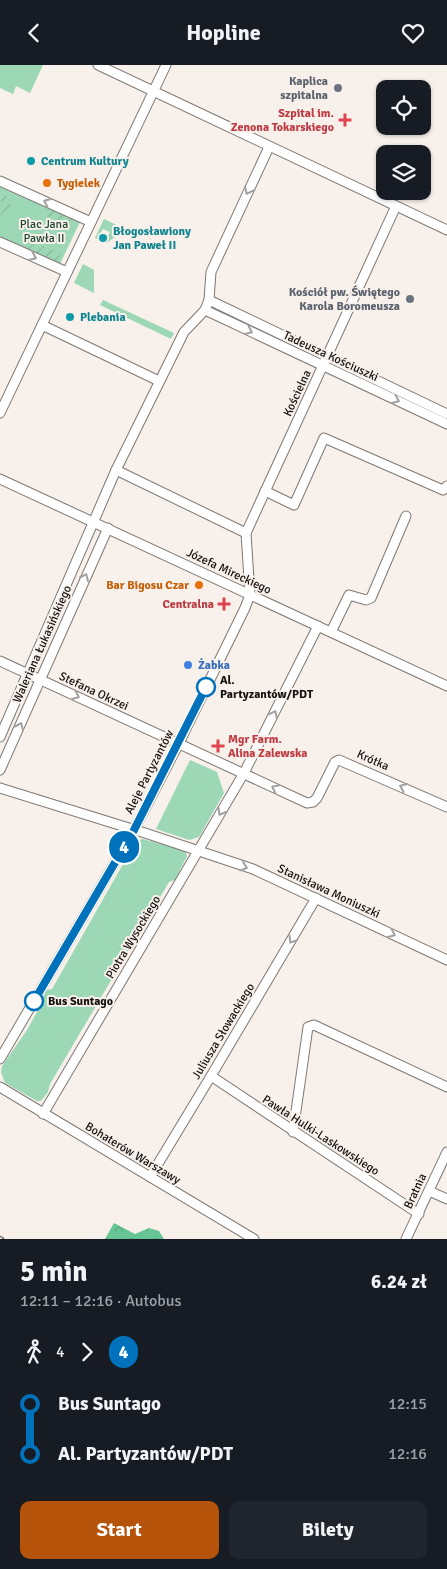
<!DOCTYPE html>
<html lang="pl">
<meta charset="utf-8">
<style>
:root{--surface:#171b24;--page:#20242c;--text:#f1f3f6;--muted:#9ea1a6;--accent:#b45309}
body{margin:0;font-family:Signika,sans-serif;background:var(--page);color:var(--text);height:100vh;display:flex;flex-direction:column;font-size:19px;white-space:nowrap}
*{box-sizing:border-box;margin:0}
p{font-size:16px;color:var(--muted)}
.icon{flex:none;width:28px;height:28px;fill:none;stroke:currentColor;stroke-width:2;stroke-linecap:round;stroke-linejoin:round}
.map{position:relative;height:1174px;overflow:hidden}
.side{display:flex;flex-direction:column;background:var(--surface);flex:1}
.side>*{flex:none}
.badge{padding:0 10px;border-radius:16px;font-size:18px;line-height:32px}
.buttons{position:absolute;left:376px;top:15px;display:grid;gap:10px}
.buttons a{display:grid;place-items:center;width:55px;height:55px;border-radius:10px;background:var(--surface);box-shadow:0 1px 4px #0004;font-size:25px}
.map>.badge{position:absolute;translate:-50% -50%;box-shadow:0 0 0 2px #fff}
.legs{display:flex;align-items:center;gap:8px;height:55px;padding:0 20px;font-size:16px}
.legs p{margin-inline-start:auto}
.head{display:flex;align-items:center;justify-content:space-between;height:85px;padding:0 20px}
h1{font-size:28px;font-weight:800;line-height:38px}
.button{display:flex;gap:10px;margin-top:auto;padding:10px 20px}
.button a{flex:1;height:58px;border-radius:10px;background:var(--accent);color:#fff;font-size:20px;font-weight:800;line-height:58px;text-align:center}
.button a+a{background:var(--page);color:var(--text)}
ul{padding:0 20px;list-style:none}
li{display:flex;align-items:center;gap:18px;height:50px;font-size:19px}
li i{display:grid;place-items:center;width:8px;height:100%;margin:0 6px;background:currentColor}
li i::after{content:'';width:12px;height:12px;margin:-6px;border:4px solid;border-radius:50%;background:var(--surface)}
li p{margin-inline-start:auto}
li:first-child i{background:linear-gradient(#0000 50%,currentColor 0)}
li:last-child i{background:linear-gradient(currentColor 50%,#0000 0)}
header{display:flex;justify-content:space-between;align-items:center;height:65px;padding:0 20px;background:var(--surface);font-size:22px;font-weight:800}
.map>svg:first-child{display:block}
.green{fill:#9cd8b5}
.forest{fill:url(#forest-crowns)}
.garden{fill:url(#garden-furrows)}
.lines{fill:none;stroke-linecap:round;stroke-linejoin:round}
.minor-casing{stroke:#7e7772;stroke-width:11}
.minor{stroke:#fff;stroke-width:9}
.rail-casing{stroke:#696461;stroke-width:4.5}
.rail{stroke:#f8f0ea;stroke-width:2.5;stroke-dasharray:8;stroke-linecap:butt}
.oneway{stroke:#a1a09f}
.line-1-casing{stroke:#fff;stroke-width:11}
.line-1{stroke:#0072bc;stroke-width:8}
.worship-dot{fill:#6b7280;stroke:#f8f0ea;stroke-width:2}
.health-dot{fill:#e0444e;stroke:#f8f0ea;stroke-width:2}
.culture-dot{fill:#0f9aa8;stroke:#f8f0ea;stroke-width:2}
.food-dot{fill:#e8710a;stroke:#f8f0ea;stroke-width:2}
.shop-dot{fill:#3f7fe0;stroke:#f8f0ea;stroke-width:2}
.stop-1-dot{fill:#fff;stroke:#0072bc;stroke-width:2.5}
.labels{text-anchor:middle;stroke-width:4;stroke-linejoin:round;paint-order:stroke}
.worship-label{font-size:12px;font-weight:bold;fill:#5b616d;stroke:#f8f0ea;text-anchor:end}
.health-label{font-size:12px;font-weight:bold;fill:#be3a42;stroke:#f8f0ea;text-anchor:end}
.culture-label{font-size:12px;font-weight:bold;fill:#0d838f;stroke:#f8f0ea;text-anchor:start}
.food-label{font-size:12px;font-weight:bold;fill:#c56008;stroke:#f8f0ea;text-anchor:start}
.park-label{font-size:12px;fill:#1e4732;stroke:#f8f0ea}
.street-label{font-size:12px;fill:#141110;stroke:#f8f0ea}
.shop-label{font-size:12px;font-weight:bold;fill:#366cbe;stroke:#f8f0ea;text-anchor:start}
.stop-label{font-size:12px;font-weight:bold;fill:#141110;stroke:#f8f0ea;text-anchor:start}
</style>
<header><svg class="icon" aria-label="back" viewBox="0 0 24 24"><path d="M15 5l-7 7 7 7"/></svg>Hopline<svg class="icon" aria-label="heart" viewBox="0 0 24 24"><path d="M12 20l-8-8c-3-5 5-10 8-4 3-6 11-1 8 4z"/></svg></header>
<div class="map">
<svg width="447" height="1174" viewBox="0 0 447 1174">
<defs>
<pattern id="forest-crowns" width="20" height="18" patternUnits="userSpaceOnUse" patternTransform="scale(1.25)"><rect width="20" height="18" fill="#65c593"/><path d="M2 6a3 3 0 1 1 6 0M12 15a3 3 0 1 1 6 0" fill="none" stroke="#57a87e"/></pattern>
<pattern id="garden-furrows" width="10" height="10" patternUnits="userSpaceOnUse" patternTransform="scale(1.25)"><rect width="10" height="10" fill="#9cd8b5"/><path d="M-1 1l2-2M0 10L10 0M9 11l2-2" fill="none" stroke="#86b89b"/></pattern>
</defs>
<rect width="100%" height="100%" fill="#f8f0ea"/>
<g class="green">
<path d="M0,0H43L30,28L16,21L13,29L0,23Z"/>
<path d="M0,119L81,155L59,201L0,173Z"/>
<path d="M104,154L125,164L107,178H105L110,167L103,164L97,174L95,173Z"/>
<path d="M83,199L94,205V228L74,218Z"/>
<path d="M103,235L174,268L171,274L100,240Z"/>
<path d="M190,695L217,707L224,728L199,772L189,775L156,764Z"/>
<path d="M143,774L185,786L187,791L175,815L169,817L50,1019L48,1027L41,1036H37L5,1018L1,1007L2,1001L27,965L43,936V932L46,925L52,924L135,778L138,775Z"/>
</g>
<path class="forest" d="M114,1158L135,1169L149,1163L159,1166L164,1174H105Z"/>
<g class="garden">
<path d="M5,129C15,139 12,153 0,159V151L4,143L1,136Z"/>
<path d="M50,141L78,154L74,161L69,164L60,156H50L45,144Z"/>
<path d="M40,178L46,184L59,186L60,191L56,199L28,186L27,181Z"/>
</g>
<g class="lines">
<defs>
<g id="minor">
<path d="M98,0L447,165"/>
<path d="M0,116L91,157"/>
<path d="M0,177L67,207"/>
<path d="M209,235L447,349"/>
<path d="M205,245L447,359"/>
<path d="M42,260L159,316"/>
<path d="M0,348L166,0"/>
<path d="M116,405L246,468"/>
<path d="M0,414L447,621"/>
<path d="M265,426L294,440L324,373L443,425L447,421"/>
<path d="M331,567L349,530L366,535L371,533L406,451"/>
<path d="M0,596L307,738L313,737L317,733L335,697L339,695L447,742"/>
<path d="M0,672L116,405L184,267L205,245L209,235L211,207L269,82"/>
<path d="M0,705L108,463"/>
<path d="M0,723L145,768L253,804L447,895"/>
<path d="M0,994L134,765L178,680L245,543L250,530L246,468L396,141"/>
<path d="M211,1011L419,1149"/>
<path d="M0,1022L254,1174"/>
<path d="M43,1049L244,708L318,561"/>
<path d="M293,1067L308,962L314,960L447,1022"/>
<path d="M150,1112L211,1011L316,833"/>
<path d="M429,1126L447,1134"/>
<path d="M406,1174L447,1087"/>
</g>
</defs>
<use href="#minor" class="minor-casing"/>
<use href="#minor" class="minor"/>
<defs>
<path id="rail" d="M0,1173L2,1174"/>
</defs>
<use href="#rail" class="rail-casing"/>
<use href="#rail" class="rail"/>
</g>
<defs><path id="oneway-chevron" d="M-2-3.5L2.5 0L-2 3.5" fill="none" stroke-width="1.6" stroke-linecap="round" stroke-linejoin="round" transform="scale(1.25)"/></defs>
<g class="oneway">
<use href="#oneway-chevron" transform="translate(248 126) rotate(115)"/>
<use href="#oneway-chevron" transform="translate(47 137) rotate(-156)"/>
<use href="#oneway-chevron" transform="translate(33 192) rotate(24)"/>
<use href="#oneway-chevron" transform="translate(249 266) rotate(25)"/>
<use href="#oneway-chevron" transform="translate(396 335) rotate(25)"/>
<use href="#oneway-chevron" transform="translate(85 512) rotate(-66)"/>
<use href="#oneway-chevron" transform="translate(76 631) rotate(25)"/>
<use href="#oneway-chevron" transform="translate(274 649) rotate(-63)"/>
<use href="#oneway-chevron" transform="translate(20 661) rotate(-66)"/>
<use href="#oneway-chevron" transform="translate(403 722) rotate(-156)"/>
<use href="#oneway-chevron" transform="translate(275 723) rotate(-154)"/>
<use href="#oneway-chevron" transform="translate(221 747) rotate(120)"/>
<use href="#oneway-chevron" transform="translate(244 802) rotate(19)"/>
<use href="#oneway-chevron" transform="translate(392 869) rotate(25)"/>
<use href="#oneway-chevron" transform="translate(292 875) rotate(121)"/>
</g>
<g class="lines">
<defs>
<path id="line-1" d="M34,936L134,765L206,622"/>
</defs>
<use href="#line-1" class="line-1-casing"/>
<use href="#line-1" class="line-1"/>
</g>
<g class="worship-dot">
<circle cx="338" cy="23" r="5"/>
<circle cx="410" cy="234" r="5"/>
</g>
<g class="health-dot">
<path d="M342.5 47.5h5v5h5v5h-5v5h-5v-5h-5v-5h5z"/>
<path d="M221.5 531.5h5v5h5v5h-5v5h-5v-5h-5v-5h5z"/>
<path d="M215.5 673.5h5v5h5v5h-5v5h-5v-5h-5v-5h5z"/>
</g>
<g class="culture-dot">
<circle cx="31" cy="96" r="5"/>
<circle cx="103" cy="173" r="5"/>
<circle cx="70" cy="252" r="5"/>
</g>
<g class="food-dot">
<circle cx="47" cy="118" r="5"/>
<circle cx="199" cy="520" r="5"/>
</g>
<circle class="shop-dot" cx="188" cy="600" r="5"/>
<g class="stop-1-dot">
<circle cx="206" cy="622" r="9"/>
<circle cx="34" cy="936" r="9"/>
</g>
<g class="labels">
<g class="worship-label">
<text x="328" y="20">Kaplica<tspan x="328" dy="14">szpitalna</tspan></text>
<text x="400" y="231">Kościół pw. Świętego<tspan x="400" dy="14">Karola Boromeusza</tspan></text>
</g>
<g class="health-label">
<text x="334" y="52">Szpital im.<tspan x="334" dy="14">Zenona Tokarskiego</tspan></text>
<text x="214" y="543">Centralna</text>
<text x="228" y="678" text-anchor="start">Mgr Farm.<tspan x="228" dy="14">Alina Zalewska</tspan></text>
</g>
<g class="culture-label">
<text x="41" y="100">Centrum Kultury</text>
<text x="113" y="170">Błogosławiony<tspan x="113" dy="14">Jan Paweł II</tspan></text>
<text x="80" y="256">Plebania</text>
</g>
<g class="food-label">
<text x="57" y="122">Tygielek</text>
<text x="189" y="524" text-anchor="end">Bar Bigosu Czar</text>
</g>
<g class="park-label">
<text x="44" y="163">Plac Jana<tspan x="44" dy="14">Pawła II</tspan></text>
</g>
<g class="street-label">
<text transform="translate(331 291) rotate(25)" y="4">Tadeusza Kościuszki</text>
<text transform="translate(297 328) rotate(-65)" y="4">Kościelna</text>
<text transform="translate(229 506) rotate(25)" y="4">Józefa Mireckiego</text>
<text transform="translate(42 579) rotate(-66)" y="4">Waleriana Łukasińskiego</text>
<text transform="translate(94 626) rotate(25)" y="4">Stefana Okrzei</text>
<text transform="translate(373 695) rotate(24)" y="4">Krótka</text>
<text transform="translate(149 707) rotate(-63)" y="4">Aleje Partyzantów</text>
<text transform="translate(329 826) rotate(25)" y="4">Stanisława Moniuszki</text>
<text transform="translate(133 872) rotate(-59)" y="4">Piotra Wysockiego</text>
<text transform="translate(223 966) rotate(-59)" y="4">Juliusza Słowackiego</text>
<text transform="translate(321 1070) rotate(33)" y="4">Pawła Hulki-Laskowskiego</text>
<text transform="translate(133 1088) rotate(31)" y="4">Bohaterów Warszawy</text>
<text transform="translate(415 1126) rotate(-65)" y="4">Bratnia</text>
</g>
<g class="shop-label">
<text x="198" y="604">Żabka</text>
</g>
<g class="stop-label">
<text x="220" y="619">Al.<tspan x="220" dy="14">Partyzantów/PDT</tspan></text>
<text x="48" y="940">Bus Suntago</text>
</g>
</g>
</svg>
<div class="buttons">
<a><svg class="icon" aria-label="locate" viewBox="0 0 24 24"><circle cx="12" cy="12" r="6"/><path d="M12 2v4M12 18v4M2 12h4M18 12h4"/></svg></a>
<a><svg class="icon" aria-label="layers" viewBox="0 0 24 24"><path d="M12 4l9 5-9 5-9-5zM3 14l9 5 9-5"/></svg></a>
</div>
<b class="badge" style="left:124px;top:782px;background:#0072bc;color:#fff">4</b>
</div>
<section class="side">
<div class="head"><div><h1>5 min</h1><p>12:11 – 12:16 · Autobus</p></div><b>6.24 zł</b></div>
<div class="legs"><svg class="icon" aria-label="walk" viewBox="0 0 24 24"><circle cx="13" cy="4" r="2"/><path d="M13 8l-2 6 4 7M11 14l-3 7M7 12l3-4h3l4 4"/></svg>4<svg class="icon" aria-label="forward" viewBox="0 0 24 24"><path d="M9 5l7 7-7 7"/></svg><b class="badge" style="background:#0072bc;color:#fff">4</b></div>
<ul>
<li><i style="color:#0072bc"></i><b>Bus Suntago</b><p>12:15</p></li>
<li><i style="color:#0072bc"></i><b>Al. Partyzantów/PDT</b><p>12:16</p></li>
</ul>
<div class="button"><a>Start</a><a>Bilety</a></div>
</section>
